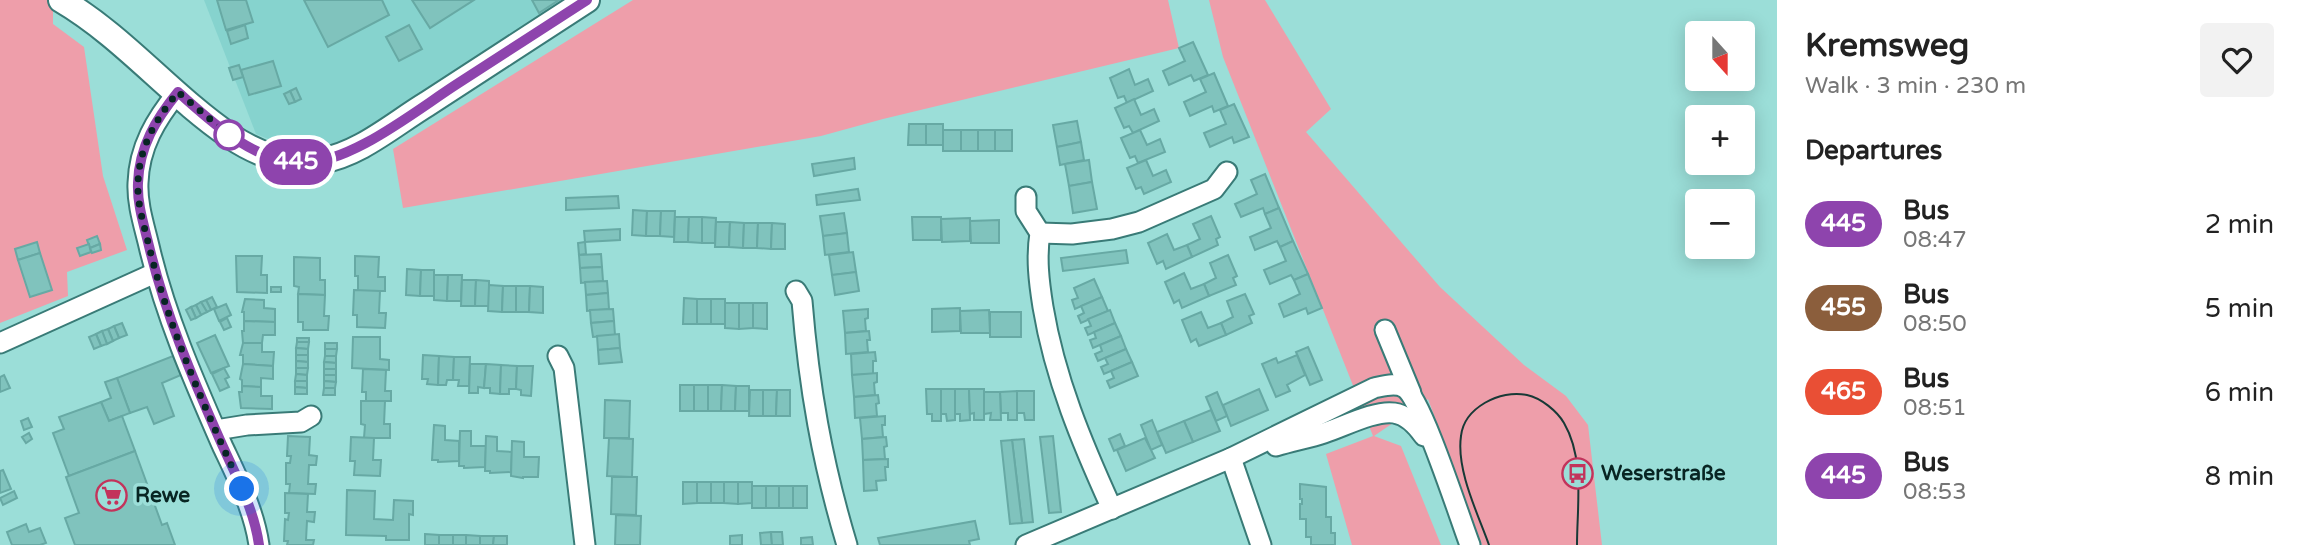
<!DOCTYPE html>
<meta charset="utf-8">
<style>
:root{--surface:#fff;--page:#f2f2f2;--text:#222;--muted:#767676}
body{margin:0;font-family:"Varela Round",sans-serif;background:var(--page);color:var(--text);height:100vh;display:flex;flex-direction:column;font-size:26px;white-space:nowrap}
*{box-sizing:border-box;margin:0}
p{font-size:23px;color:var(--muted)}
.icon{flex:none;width:38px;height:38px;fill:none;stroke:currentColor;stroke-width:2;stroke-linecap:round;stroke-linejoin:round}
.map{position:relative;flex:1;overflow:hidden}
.sheet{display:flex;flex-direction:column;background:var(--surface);width:525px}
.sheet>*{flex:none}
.badge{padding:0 14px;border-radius:23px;font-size:24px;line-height:46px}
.needle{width:46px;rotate:159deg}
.tools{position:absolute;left:1685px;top:21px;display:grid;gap:14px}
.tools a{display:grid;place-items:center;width:70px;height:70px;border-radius:7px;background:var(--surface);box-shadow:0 4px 18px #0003;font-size:35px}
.you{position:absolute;width:35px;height:35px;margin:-18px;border:5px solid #fff;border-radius:50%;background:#1a73e8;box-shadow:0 0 0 10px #1a73e833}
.map>.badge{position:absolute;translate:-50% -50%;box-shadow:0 0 0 4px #fff}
h2{padding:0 28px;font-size:26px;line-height:63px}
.round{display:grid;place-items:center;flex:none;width:74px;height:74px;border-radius:7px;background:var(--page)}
.head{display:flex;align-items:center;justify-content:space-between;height:119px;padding:0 28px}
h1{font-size:33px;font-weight:800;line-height:52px}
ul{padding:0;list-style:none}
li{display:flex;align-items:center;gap:21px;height:84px;padding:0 28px}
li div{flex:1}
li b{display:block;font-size:26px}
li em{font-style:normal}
li .badge{min-width:77px;font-weight:700;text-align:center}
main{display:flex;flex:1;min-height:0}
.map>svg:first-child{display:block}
.built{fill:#86d3ce}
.green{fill:#ee9eaa}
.building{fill:#80c3bd;stroke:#67a9a4;stroke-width:2}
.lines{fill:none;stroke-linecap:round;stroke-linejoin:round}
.minor-casing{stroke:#397b77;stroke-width:23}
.major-casing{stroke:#397b77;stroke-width:28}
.minor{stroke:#fff;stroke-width:19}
.major{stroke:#fff;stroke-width:24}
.tram{stroke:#183936;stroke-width:2}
.line-casing{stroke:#fff;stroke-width:16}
.line{stroke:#8e44ad;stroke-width:10}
.walk{stroke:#082523;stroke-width:7;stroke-dasharray:0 12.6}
.stop-dot{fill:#fff;stroke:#8e44ad;stroke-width:3.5}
.labels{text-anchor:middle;stroke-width:7;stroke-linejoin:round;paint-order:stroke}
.poi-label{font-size:21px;font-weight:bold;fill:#082523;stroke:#9bded8;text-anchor:start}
</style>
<main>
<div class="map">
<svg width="1777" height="545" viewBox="0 0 1777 545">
<rect width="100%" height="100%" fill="#9bded8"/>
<path class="built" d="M204,0H587L330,159L290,148L256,134Z"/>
<g class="green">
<path d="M0,0H53V24L84,47L103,176L127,250L67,272L68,296L0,323Z"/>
<path d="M633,0H1168L1179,48L883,119L821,136L403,208L393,149Z"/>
<path d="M1209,0H1265L1331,109L1306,132L1440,287L1524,365L1566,396L1588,425L1602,545H1482L1428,399L1374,436L1401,446L1441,545H1352L1326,454L1373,436L1223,57Z"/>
</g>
<g class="building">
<path d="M217,0H246L253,22L226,30Z"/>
<path d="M304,0H382L389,15L328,47Z"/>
<path d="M412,0H474L430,28Z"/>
<path d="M532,0H559L539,13Z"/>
<path d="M245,25L248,38L231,44L227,31Z"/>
<path d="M409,25L422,49L399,61L386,37Z"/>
<path d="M1193,42L1208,75L1194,81L1191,75L1169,85L1163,71L1185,61L1179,48Z"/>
<path d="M273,61L281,86L249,95L241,70Z"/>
<path d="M239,65L243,77L233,80L229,68Z"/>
<path d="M1129,69L1135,85L1148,79L1153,91L1127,103L1124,96L1118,98L1110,78Z"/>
<path d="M1214,73L1228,106L1214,112L1212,106L1190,116L1184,102L1206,92L1200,79Z"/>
<path d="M296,88L301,99L295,102L290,91Z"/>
<path d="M290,91L295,102L289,104L284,94Z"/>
<path d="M1134,99L1141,115L1154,109L1159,121L1133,133L1129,126L1124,128L1115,108Z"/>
<path d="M1234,104L1249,137L1234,143L1232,137L1210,147L1204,133L1226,124L1220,110Z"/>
<path d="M1077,121L1081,142L1057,147L1053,125Z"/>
<path d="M909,124H926V145H908Z"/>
<rect x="926" y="124" width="17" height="21"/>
<rect x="943" y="130" width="18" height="21"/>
<rect x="961" y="130" width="17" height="21"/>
<rect x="978" y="130" width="17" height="21"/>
<rect x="995" y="130" width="17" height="21"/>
<path d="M1140,130L1147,145L1160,139L1165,152L1138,163L1135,156L1130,158L1121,138Z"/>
<path d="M1081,142L1084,160L1060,165L1057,147Z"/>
<path d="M854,158L855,169L814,176L812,164Z"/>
<path d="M1089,160L1092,182L1069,186L1065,164Z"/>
<path d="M1146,160L1153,176L1166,170L1171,182L1144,194L1141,187L1136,189L1127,168Z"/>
<path d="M1265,174L1279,208L1265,214L1263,208L1241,217L1235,204L1257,194L1251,180Z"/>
<path d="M1092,182L1097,209L1073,213L1069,186Z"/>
<path d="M858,189L860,200L817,205L816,195Z"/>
<path d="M618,196L619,208L566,210V198Z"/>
<path d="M1279,208L1293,241L1280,247L1277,241L1255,250L1250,237L1271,228L1265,214Z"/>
<path d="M633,210L647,211L646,236L632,235Z"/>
<path d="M647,211H661L660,236H646Z"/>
<path d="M661,211H675L674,237L660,236Z"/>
<path d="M844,213L847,233L823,236L820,216Z"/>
<path d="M1211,216L1220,237L1216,239L1218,245L1192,257L1187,245L1200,239L1193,224Z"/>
<path d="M675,217H689L688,242H674Z"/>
<path d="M689,217H702V243L688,242Z"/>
<path d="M702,217L716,218L715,243H702Z"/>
<path d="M912,217H941V240H913Z"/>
<path d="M970,218V241L942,242L941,219Z"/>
<path d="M999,220V243H971L970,221Z"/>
<path d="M716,222H730L729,247H715Z"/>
<path d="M730,222L744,223L743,248L729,247Z"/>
<path d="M744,223H758L757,248H743Z"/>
<path d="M758,223H772L771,249L757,248Z"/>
<path d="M772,223L785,224V249H771Z"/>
<path d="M620,229V240L585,242L584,231Z"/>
<path d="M847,233L849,252L825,255L823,236Z"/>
<path d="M1167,234L1174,250L1187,245L1192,257L1166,269L1163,261L1157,264L1148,243Z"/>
<path d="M97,236L100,244L90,248L87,240Z"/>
<path d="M1293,241L1308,274L1294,280L1291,275L1270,284L1264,270L1286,261L1280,247Z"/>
<path d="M37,242L40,253L18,260L15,249Z"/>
<path d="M585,242L586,254L579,255L578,243Z"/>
<path d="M89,244L91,252L80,256L77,248Z"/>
<path d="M100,244L101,250L92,253L90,248Z"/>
<path d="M1126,250L1128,263L1063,271L1061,258Z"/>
<path d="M853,252L856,272L832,275L829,255Z"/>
<path d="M40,253L52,290L30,297L18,260Z"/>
<path d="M601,254L602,267L580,268L579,255Z"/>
<path d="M1228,255L1237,276L1233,278L1236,285L1209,296L1204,284L1216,278L1210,263Z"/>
<path d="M236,256H262L261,275H267V293L237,292Z"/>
<path d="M355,256L379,257L378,277H385V291H358V276H355Z"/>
<path d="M294,257L320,258V280H325V295L298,294L299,287L294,286Z"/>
<path d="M602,267L603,281L581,283L580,268Z"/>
<path d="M407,269L421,270L420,296L406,295Z"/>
<path d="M421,270H434V296H420Z"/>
<path d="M856,272L859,291L835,295L832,275Z"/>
<path d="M1184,273L1191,289L1204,284L1209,296L1182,308L1179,300L1174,303L1165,282Z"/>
<path d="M1308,274L1322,308L1308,314L1306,308L1284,317L1279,304L1300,294L1294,280Z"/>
<path d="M434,275H448L447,301L434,300Z"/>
<path d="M448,275H462L461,301H447Z"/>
<path d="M1094,279L1102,297L1075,309L1072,300L1078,298L1074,288Z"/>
<path d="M462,280H476L475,306H461Z"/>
<path d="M476,280L489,281V306H475Z"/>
<path d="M607,281L608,293L586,295L585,282Z"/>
<path d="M489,285L503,286L502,312L488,311Z"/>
<path d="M503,286H516V312H502Z"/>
<path d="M516,286H530L529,312H516Z"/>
<path d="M530,286L543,287V313L529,312Z"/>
<rect x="271" y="287" width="10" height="5"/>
<path d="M354,290L380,291L379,313H386L385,328L357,327V315H353Z"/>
<path d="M608,293L609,309L587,311L586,295Z"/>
<path d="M298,294L325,295L324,316H329L328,330H303V322H298Z"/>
<path d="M1245,294L1254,314L1249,316L1252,323L1226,335L1221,323L1233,317L1227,301Z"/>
<path d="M212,297L217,307L211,310L206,300Z"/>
<path d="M1102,297L1108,311L1081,323L1078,316L1084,313L1081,306Z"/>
<path d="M684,298L697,299V324H683Z"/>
<path d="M245,299L264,300V308L275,309V322L244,321V312H242Z"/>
<rect x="697" y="299" width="14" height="25"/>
<rect x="711" y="299" width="14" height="25"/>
<path d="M206,300L211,310L207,312L201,302Z"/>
<path d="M201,302L207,312L201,315L196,305Z"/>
<path d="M725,303H739V329L725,328Z"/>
<path d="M739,303H753V328L739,329Z"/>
<path d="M753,303H767V329L753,328Z"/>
<path d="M226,304L231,315L219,321L214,309Z"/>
<path d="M196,305L201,315L196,318L191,307Z"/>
<path d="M191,307L196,318L191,320L186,310Z"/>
<path d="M960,308V331L932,332V309Z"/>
<path d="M613,309L614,321L591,323L590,310Z"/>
<path d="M868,309V318L865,319L866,331L845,333L843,311Z"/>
<path d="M989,310L990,333H961L960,311Z"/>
<path d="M1110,310L1115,323L1088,335L1085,328L1091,326L1088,319Z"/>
<rect x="990" y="312" width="31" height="25"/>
<path d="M1201,312L1208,328L1221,323L1226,335L1199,346L1196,339L1191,342L1182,320Z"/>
<path d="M227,318L231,327L224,330L220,322Z"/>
<path d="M244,321L275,322V335H263L262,343H243L242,331H244Z"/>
<path d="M614,321L615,335L593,337L591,323Z"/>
<path d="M122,323L127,335L119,338L114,326Z"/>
<path d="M1115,323L1121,336L1093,348L1090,340L1096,338L1094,332Z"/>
<path d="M114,326L119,338L113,341L108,329Z"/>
<path d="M108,329L113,341L107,344L102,331Z"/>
<path d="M102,331L107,344L101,346L96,334Z"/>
<path d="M869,331L870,340H867L868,352L846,354L845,333Z"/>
<path d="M96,334L101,346L94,349L89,337Z"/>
<path d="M619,334L620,348L598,350L597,336Z"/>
<path d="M215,335L229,366L211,373L197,343Z"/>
<path d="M1121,336L1126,349L1098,361L1095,354L1102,351L1100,345Z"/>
<path d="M353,337H380V359L389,360V370L352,368Z"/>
<rect x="297" y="338" width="12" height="4"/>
<path d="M297,342H309L308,349L296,348Z"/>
<path d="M243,343H262V352H274L273,366L243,364V355H240Z"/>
<rect x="325" y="343" width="12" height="6"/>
<path d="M1308,347L1322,380L1310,385L1296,352Z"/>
<path d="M296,348L308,349V355H296Z"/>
<path d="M620,348L622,362L599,364L598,350Z"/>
<path d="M325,349H337L336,356H325Z"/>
<path d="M1126,349L1132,362L1104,374L1101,367L1108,364L1105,358Z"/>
<path d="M875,352L876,361H873V374L852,375L851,354Z"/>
<path d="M296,355H308V362L296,361Z"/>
<path d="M423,355L439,356L438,385L427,384L428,379H422Z"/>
<path d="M1297,355L1305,375L1287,385L1290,391L1276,397L1262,364L1276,358L1278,363Z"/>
<path d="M173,356L181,375L162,383L174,416L154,424L147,407L130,413L117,378Z"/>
<path d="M325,356H336V363L324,362Z"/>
<path d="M439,356L454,357L453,380H447L446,385H438Z"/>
<path d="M454,357H470L469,386H458L459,380H453Z"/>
<path d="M296,361L308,362V368H296Z"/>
<path d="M324,362L336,363V369H324Z"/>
<path d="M1132,362L1138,376L1110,388L1107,381L1114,378L1111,371Z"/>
<path d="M243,364L273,366V379L261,378V387L242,386V380L240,379Z"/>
<path d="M470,364H486L484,388L478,387V393H469Z"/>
<path d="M486,364L501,365L500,394L490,393V388H484Z"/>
<path d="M501,365L517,366L516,389H509V394H500Z"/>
<path d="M517,366H533L531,396L521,395V390L516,389Z"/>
<path d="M224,368L229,377L225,379L229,387L220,391L212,374Z"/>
<path d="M296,368H308L307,375L296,374Z"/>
<rect x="324" y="369" width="12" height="6"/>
<path d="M363,369L386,370L385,391H391V401H366V392H362Z"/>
<path d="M877,373V382L874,383L875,395L854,397L852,375Z"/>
<path d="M296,374L307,375V381H295Z"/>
<path d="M4,375L10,388L0,392V377Z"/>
<path d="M324,375H336V382L324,381Z"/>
<path d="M117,378L130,413L109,421L101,402L111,398L105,382Z"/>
<path d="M295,381H307V388L295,387Z"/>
<path d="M324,381L336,382L335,388H324Z"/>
<rect x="680" y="385" width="14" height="26"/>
<rect x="694" y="385" width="14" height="26"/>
<path d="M708,385H722L721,411H708Z"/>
<path d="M722,385L736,386L735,411H721Z"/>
<path d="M242,386L261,387V396H272V409L241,408L239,392H242Z"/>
<path d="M736,386H749V411H735Z"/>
<path d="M295,387L307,388V394H295Z"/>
<path d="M324,388H335V395H323Z"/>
<path d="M926,389H941V421H932V414H927Z"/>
<path d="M941,389H955V420L947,421L946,414H941Z"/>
<path d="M955,389H969L970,420L960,421V414H955Z"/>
<path d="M969,389H984V420H974V413L970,414Z"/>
<path d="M1259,389L1268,410L1231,426L1223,405Z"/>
<path d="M750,390H763V416H749Z"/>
<path d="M763,390H777L776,416H763Z"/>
<path d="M777,390H790V416H776Z"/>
<path d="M1017,391H1034V420H1025L1024,413H1017Z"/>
<path d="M1017,391V420H1008V413H1001L1000,392Z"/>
<path d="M984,392H1000L1001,420H990L991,413L984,414Z"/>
<path d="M1217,392L1227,416L1216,421L1206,397Z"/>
<path d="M878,395L879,403L876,404L877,416L855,418L854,397Z"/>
<path d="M605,400L630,401L629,438H604Z"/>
<path d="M361,401H385L384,424H390V438H364L365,425L361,424Z"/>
<path d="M101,402L109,421L122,416L135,451L69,476L53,433L64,429L59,417Z"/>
<path d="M1211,410L1220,431L1193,442L1184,421Z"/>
<path d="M885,416V425H882L883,437L862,439L860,418Z"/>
<path d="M28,418L32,427L24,430L21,421Z"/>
<path d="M1152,420L1162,445L1151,450L1141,425Z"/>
<path d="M1184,421L1193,442L1166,453L1157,432Z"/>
<path d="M434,425L445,426V440L459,441V461L438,462V460H432Z"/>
<path d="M460,431H471V446H486L485,467L464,468V466H459Z"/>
<path d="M29,433L32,439L26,443L22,437Z"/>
<path d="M1120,434L1125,446L1114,451L1109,439Z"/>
<path d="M288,436L310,437L309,455L317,456L316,465H309L308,484H316L315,494L289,493L290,484H286V463H290L291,456H287Z"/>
<path d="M486,436L497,437V451L512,452L511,472L490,473V471H485Z"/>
<path d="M1053,436L1061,512L1049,513L1040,437Z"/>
<path d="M351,437L374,438L373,460H381L380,476L354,475L355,461H350Z"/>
<path d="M886,437L887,446L884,447L885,459L863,460L862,439Z"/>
<path d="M609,438L633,439L632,477L607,476Z"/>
<path d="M1145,438L1155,458L1126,471L1117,450Z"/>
<path d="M1024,439L1033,522L1022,523L1012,440Z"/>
<path d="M1012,440L1022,523L1010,524L1001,441Z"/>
<path d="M512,441L524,442V457H539L538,477H523V478L511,476Z"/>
<path d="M135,451L162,525L167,523L175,545H75L65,518L79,513L66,477Z"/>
<path d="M888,459V467H885L886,480L876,481L877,490L864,491L863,460Z"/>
<path d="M3,470L11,489L0,493V471Z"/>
<path d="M612,477H637L636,515L611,514Z"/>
<path d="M683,482H697V503L683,504Z"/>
<rect x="697" y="482" width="14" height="21"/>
<rect x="711" y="482" width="13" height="21"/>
<path d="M724,482H738V504L724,503Z"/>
<path d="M738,482H752V503L738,504Z"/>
<path d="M1300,484L1326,487V517H1331V533H1335V545H1311V537H1306V519H1300V504H1302V499H1300Z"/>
<rect x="752" y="486" width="14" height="22"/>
<rect x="766" y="486" width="13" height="22"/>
<rect x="779" y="486" width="14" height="22"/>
<rect x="793" y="486" width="14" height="22"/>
<path d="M347,490L375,491L374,519L393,520L394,500L413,501V515L409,514V540H386V536L346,535Z"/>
<path d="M14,491L17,498L3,505L0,498Z"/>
<path d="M285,493L308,494L307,512H315L314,522L307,521L306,540H314L313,545H287L288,541H284L285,519L288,520L289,513H285Z"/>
<path d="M616,515L641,516L640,545H615Z"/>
<path d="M975,521L979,539L969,541L970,545H880L878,538Z"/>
<path d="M26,524L29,532L40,528L46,543L40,545H12L7,532Z"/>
<path d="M771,532L772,545H761L760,533Z"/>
<path d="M771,532H782L783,545H772Z"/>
<path d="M425,534L439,535V545H425Z"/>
<rect x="439" y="535" width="14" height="10"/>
<rect x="453" y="535" width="13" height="10"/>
<path d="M466,535L480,536V545H466Z"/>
<path d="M742,535V545H730V536Z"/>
<path d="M480,536H494L493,545H480Z"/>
<path d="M494,536H507V545H493Z"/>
<path d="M812,537L813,545H801V538Z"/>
</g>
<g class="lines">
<defs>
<g id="minor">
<path d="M178,92C156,119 139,147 138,183C137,204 144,225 149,246C165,315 194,381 222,445C237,477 254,510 259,545"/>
<path d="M1026,197V211L1040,233C1036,258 1039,282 1043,307C1055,379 1082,443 1112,509"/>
<path d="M1040,233L1072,234L1112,229L1139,222L1214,189L1227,172"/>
<path d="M796,291L802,301C809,387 822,462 847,545"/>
<path d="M1385,330L1411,393"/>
<path d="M0,343L155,273"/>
<path d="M558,356L564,368L585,545"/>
<path d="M216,430L247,425L301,422L311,416"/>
<path d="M1276,446C1292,441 1309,438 1324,433C1343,427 1375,410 1394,413C1407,415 1417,426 1424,436"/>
<path d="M1231,458L1261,545"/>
<path d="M1026,545L1231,458L1374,388C1384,386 1396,382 1405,388C1422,400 1460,519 1470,545"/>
</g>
<path id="major" d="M61,0C124,37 170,95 230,136C257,154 288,166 320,161C359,155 394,124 427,104C480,69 534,35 587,0"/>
</defs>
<use href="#minor" class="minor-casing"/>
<use href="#major" class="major-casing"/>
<use href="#minor" class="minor"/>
<use href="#major" class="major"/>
<path class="tram" d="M1489,545C1478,514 1456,470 1461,436C1464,408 1500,389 1527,395C1541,398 1557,411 1564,423C1585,459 1577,506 1577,545"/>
</g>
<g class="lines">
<defs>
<path id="line" d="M259,545C254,508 235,474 220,440C192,377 165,313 149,246C144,225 137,204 138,183C139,147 156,119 178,92C212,122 252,161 301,163C350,164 415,111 457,84C500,56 544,28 587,0"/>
</defs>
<use href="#line" class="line-casing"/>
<use href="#line" class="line"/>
<path class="walk" d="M229,135L178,92C156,119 139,147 138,183C137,204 144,225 149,246C169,330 206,410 242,489"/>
</g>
<defs>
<symbol id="bus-ring" viewBox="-11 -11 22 22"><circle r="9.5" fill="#9bded8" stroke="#c3335b" stroke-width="1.5"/><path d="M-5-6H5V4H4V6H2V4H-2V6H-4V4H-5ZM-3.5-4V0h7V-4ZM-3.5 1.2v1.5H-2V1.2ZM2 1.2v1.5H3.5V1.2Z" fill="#c3335b"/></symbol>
<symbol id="supermarket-ring" viewBox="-11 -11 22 22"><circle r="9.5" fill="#9bded8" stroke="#c3335b" stroke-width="1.5"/><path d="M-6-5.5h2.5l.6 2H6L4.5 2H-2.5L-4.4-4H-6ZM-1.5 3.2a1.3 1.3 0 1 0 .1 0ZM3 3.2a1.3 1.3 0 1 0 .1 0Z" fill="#c3335b"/></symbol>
</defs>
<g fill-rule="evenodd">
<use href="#bus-ring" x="1560" y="456" width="35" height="35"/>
<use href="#supermarket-ring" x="94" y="478" width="35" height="35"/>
</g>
<circle class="stop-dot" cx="229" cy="135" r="14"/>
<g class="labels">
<g class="poi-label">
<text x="1601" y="480">Weserstraße</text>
<text x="135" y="502">Rewe</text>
</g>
</g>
</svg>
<div class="tools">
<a><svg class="needle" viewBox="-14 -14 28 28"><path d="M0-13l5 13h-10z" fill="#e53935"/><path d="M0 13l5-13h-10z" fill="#767676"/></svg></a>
<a>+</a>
<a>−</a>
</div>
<div class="you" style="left:242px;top:489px"></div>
<b class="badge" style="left:296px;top:162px;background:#8e44ad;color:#fff">445</b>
</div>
<section class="sheet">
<div class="head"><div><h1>Kremsweg</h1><p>Walk · 3 min · 230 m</p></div><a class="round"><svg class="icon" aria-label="heart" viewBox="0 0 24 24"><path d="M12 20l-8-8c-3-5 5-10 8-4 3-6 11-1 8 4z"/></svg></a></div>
<h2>Departures</h2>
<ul>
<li><span class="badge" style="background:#8e44ad;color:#fff">445</span><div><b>Bus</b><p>08:47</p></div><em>2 min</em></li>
<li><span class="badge" style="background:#8b5e3c;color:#fff">455</span><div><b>Bus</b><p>08:50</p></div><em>5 min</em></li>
<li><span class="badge" style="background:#e94f35;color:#fff">465</span><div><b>Bus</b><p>08:51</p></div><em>6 min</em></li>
<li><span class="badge" style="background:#8e44ad;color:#fff">445</span><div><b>Bus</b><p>08:53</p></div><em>8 min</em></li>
</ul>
</section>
</main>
